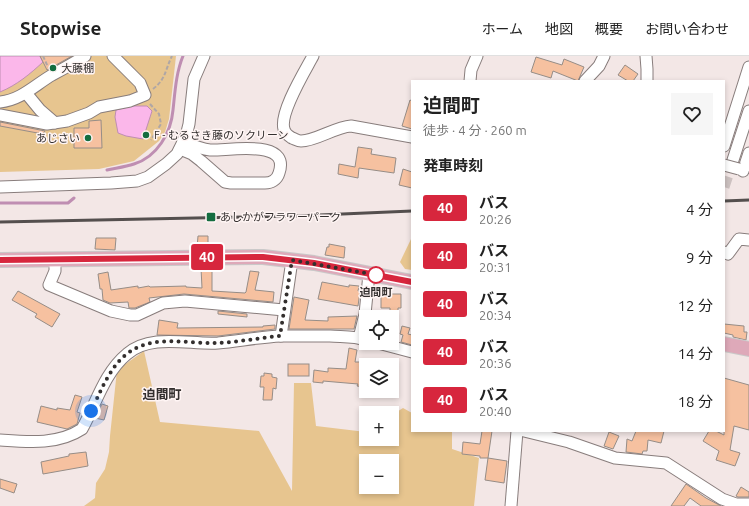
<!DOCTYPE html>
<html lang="ja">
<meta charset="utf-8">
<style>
:root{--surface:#fff;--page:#f6f6f6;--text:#222;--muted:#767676;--line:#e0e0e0}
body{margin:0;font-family:Ubuntu,"Noto Sans JP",sans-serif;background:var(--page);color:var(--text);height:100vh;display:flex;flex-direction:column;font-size:15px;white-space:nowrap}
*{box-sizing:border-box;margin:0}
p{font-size:13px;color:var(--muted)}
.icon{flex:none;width:22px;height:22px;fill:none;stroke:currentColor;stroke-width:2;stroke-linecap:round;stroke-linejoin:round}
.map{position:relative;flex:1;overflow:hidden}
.sheet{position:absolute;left:411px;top:24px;width:314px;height:352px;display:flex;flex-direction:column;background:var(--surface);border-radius:0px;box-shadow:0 2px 6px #0003}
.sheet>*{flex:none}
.badge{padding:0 8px;border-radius:3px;font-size:14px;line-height:26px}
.fabs{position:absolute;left:359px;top:254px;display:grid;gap:8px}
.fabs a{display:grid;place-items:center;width:40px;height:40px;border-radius:0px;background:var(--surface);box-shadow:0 2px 6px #0003;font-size:20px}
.you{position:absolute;width:20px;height:20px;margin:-10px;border:3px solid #fff;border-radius:50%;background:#1a73e8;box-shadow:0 0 0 6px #1a73e833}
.map>.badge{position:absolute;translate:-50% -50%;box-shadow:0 0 0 2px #fff}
h2{padding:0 12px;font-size:15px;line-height:36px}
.round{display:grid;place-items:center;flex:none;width:42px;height:42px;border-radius:0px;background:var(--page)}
.summary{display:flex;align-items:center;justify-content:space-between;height:68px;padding:0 12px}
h1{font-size:19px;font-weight:700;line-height:30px}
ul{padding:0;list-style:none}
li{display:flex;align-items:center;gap:12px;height:48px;padding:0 12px}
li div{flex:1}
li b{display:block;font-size:15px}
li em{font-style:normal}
li .badge{min-width:44px;font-weight:700;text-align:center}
header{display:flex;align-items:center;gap:24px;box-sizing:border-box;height:56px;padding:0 20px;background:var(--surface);border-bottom:1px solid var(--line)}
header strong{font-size:19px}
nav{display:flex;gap:22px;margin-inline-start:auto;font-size:14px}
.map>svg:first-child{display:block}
.green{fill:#e7c58f;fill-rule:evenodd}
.water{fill:#fbb7ea;stroke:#bf8eb2}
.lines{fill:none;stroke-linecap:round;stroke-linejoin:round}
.stream{stroke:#bf8eb2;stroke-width:3}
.building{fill:#f6c1a0;stroke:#968d87}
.minor-tunnel{stroke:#cdc2c1;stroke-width:11;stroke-dasharray:11 5.5;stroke-linecap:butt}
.minor-casing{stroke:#887d7c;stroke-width:13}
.major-casing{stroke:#cac9c9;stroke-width:16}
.path{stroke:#afa6a5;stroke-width:2;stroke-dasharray:4 2;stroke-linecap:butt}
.minor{stroke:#fff;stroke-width:11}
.major{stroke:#dea9b9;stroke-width:14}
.rail{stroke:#544f4e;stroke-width:3}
.minor-bridge-casing{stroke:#887d7c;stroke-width:13;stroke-linecap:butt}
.minor-bridge{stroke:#fff;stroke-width:11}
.line-casing{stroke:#fff;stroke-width:9}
.line{stroke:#d7263d;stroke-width:6}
.walk{stroke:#332f2e;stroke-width:4;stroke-dasharray:0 7.2}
.poi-dot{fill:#146d40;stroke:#fff5f4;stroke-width:1.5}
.stop-dot{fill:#fff;stroke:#d7263d;stroke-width:2}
.labels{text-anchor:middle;stroke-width:3;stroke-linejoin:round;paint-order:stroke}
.poi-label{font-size:11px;fill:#332f2e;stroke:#fff5f4;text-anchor:start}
.stop-label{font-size:11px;font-weight:bold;fill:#332f2e;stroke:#fff5f4}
.quarter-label{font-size:13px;font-weight:bold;fill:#332f2e;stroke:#fff5f4}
</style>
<header>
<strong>Stopwise</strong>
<nav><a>ホーム</a><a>地図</a><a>概要</a><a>お問い合わせ</a></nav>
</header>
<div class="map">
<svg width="749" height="450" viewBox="0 0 749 450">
<rect width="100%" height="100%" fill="#f3e7e6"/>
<g class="green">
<path d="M0,0H176L169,63L165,76L159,85L134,105L99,113L0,116Z"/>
<path d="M412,181V214L405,213L400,206Z"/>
<path d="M144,295L160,366L259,375L292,435L294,327H311L316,370L366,376V383H392V359L403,352L412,357V375H452V393L479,402L474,450H84L95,442L96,427L105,413L109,396L110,380L117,314ZM366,405H392V431H366Z"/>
</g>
<g class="water">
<path d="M0,0H40L43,6C30,18 17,29 0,36Z"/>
<path d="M132,50H147L152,55L143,83L126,80L118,77L115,61L116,54Z"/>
</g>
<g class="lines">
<g class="stream">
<path d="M107,114C116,112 125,111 134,108C157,101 171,77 173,54C175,36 176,17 183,0"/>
<path d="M0,147H68L74,142"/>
</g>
</g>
<g class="building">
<path d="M40,0H72L47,14Z"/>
<path d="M536,1L562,9L564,3L584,11L578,25L553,15L551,22L531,16Z"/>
<path d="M625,9L638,18L633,25H628L618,19Z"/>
<path d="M410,44L412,45V73L402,70Z"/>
<path d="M101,64L102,92H74V72H89V65Z"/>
<path d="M0,66L45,75L43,78L0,70Z"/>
<path d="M358,91L372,93L371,98L396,102L394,117L359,112L358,122L338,118L339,108L355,111Z"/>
<path d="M403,113L412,116V132L399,129Z"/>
<path d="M198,180H208V193L197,192Z"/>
<path d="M96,182H116L115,194L95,193Z"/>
<path d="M329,188L345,191L344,202L325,199L327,191H329Z"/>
<path d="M212,211V235L245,237L246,236L250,215L259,216L255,234L274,236L273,246L184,238L149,242L150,246L135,252H129L128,246L110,247L103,244L102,233H100L98,218L108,216L111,234L138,230V232L149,230L150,231L186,230V231L202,232L201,212Z"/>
<path d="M322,226L349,231V229L359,230L358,235H360L358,250L318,243Z"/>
<path d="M18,235L60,258L52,271L35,261L37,258L12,244Z"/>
<path d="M381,238H401V252H398V256H390V252H381Z"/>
<path d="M294,241L309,244L305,264L328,265V261L357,260L354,273H289Z"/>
<path d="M218,255L247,258V261L218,258Z"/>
<path d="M159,264L178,267L177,272L263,271V270L275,269V273L218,280L157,279Z"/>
<path d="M724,268L744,270V276H747L746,284L733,281V279L724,277Z"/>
<path d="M402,270L410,272L408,278L412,279V289L401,286L403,279L400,278Z"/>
<path d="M349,292L357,294L355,306H366V331L357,330L358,328L323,325V327L313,326L314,314L328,316V312L346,313Z"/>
<rect x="288" y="308" width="21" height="12"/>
<path d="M264,317L272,318V321L277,322L276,333L273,332L272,344H263L264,331H260L261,320H264Z"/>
<path d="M724,322L749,329V374L734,370L730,394L740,397L735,410L716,404L719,395L703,385L709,375H716L724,379Z"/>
<path d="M75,339L82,341L77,356L80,357L77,368L67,373L37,366L41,350L57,354V352L70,354Z"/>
<path d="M102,348L108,350L104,364L95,362Z"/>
<path d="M482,375H492L488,402H480V400L462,398L463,386L480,388Z"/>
<path d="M636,375H664L661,387L648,384L647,395H643L642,398L626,396L627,383L632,385Z"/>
<path d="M609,376L619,380L613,393L604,390Z"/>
<path d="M86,396L88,410L43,418L41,406L69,400V398Z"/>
<path d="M488,402L507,405L504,427L485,424Z"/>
<path d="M0,423L17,428L14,437L0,432Z"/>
<path d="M686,428L706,442L721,450H701L690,442L684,450H671Z"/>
<path d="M741,431L749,436V441H738L736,440Z"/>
</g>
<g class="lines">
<path class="minor-tunnel" d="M724,131L733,104"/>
<defs>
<g id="minor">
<path d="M313,0C305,15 279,57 284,73C285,78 289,80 292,82C295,83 298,85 301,85C316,85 335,71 351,70L412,81"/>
<path d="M646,0L647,13V25"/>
<path d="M470,25L471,14L477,0"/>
<path d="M585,25L599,10L604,0"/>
<path d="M26,37L40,54L55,67"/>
<path d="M0,46C21,44 35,29 52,19C63,13 74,7 85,0"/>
<path d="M0,59L47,68L67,65L89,57L99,51L130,45L145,39L140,27L113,0"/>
<path d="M724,90L749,11"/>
<path d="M180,93L192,98L201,105L225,126L231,127H265C271,127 277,124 279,117C291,82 228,95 210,94C200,93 192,89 183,85"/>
<path d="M733,104L749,55"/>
<path d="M743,115L749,97"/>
<path d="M0,131L111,127L137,125L148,121L166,108L177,98L186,80L189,68L194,23L204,0"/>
<path d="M724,196L728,198L739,183L749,184"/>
<path d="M55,204V215L49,229L111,255L130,259H137L163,247L185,245L284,254"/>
<path d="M281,280L292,204"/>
<path d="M359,282L365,258L369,218"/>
<path d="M378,287L412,296"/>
<path d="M524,375L569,386L615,402L666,407L722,443L736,448H749"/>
<path d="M0,384C28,386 58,389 82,373C96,348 104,317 127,298C151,277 190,289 218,287C239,285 260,281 281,280C298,280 314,280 330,280C342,281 354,280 366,284"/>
<path d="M511,450L517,375"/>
</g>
<g id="major">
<path d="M0,204L263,201L314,207L412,226"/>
<path d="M724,288L749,293"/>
</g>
</defs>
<use href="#minor" class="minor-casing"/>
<use href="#major" class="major-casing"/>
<g class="path">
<path d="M43,0L48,11"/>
<path d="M153,33C166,23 165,14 172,0"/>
<path d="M150,48L159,58L161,68L151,84"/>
</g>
<use href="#minor" class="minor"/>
<use href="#major" class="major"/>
<g class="rail">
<path d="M724,145L749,144"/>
<path d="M0,166L296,160L412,155"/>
</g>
<defs>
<path id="minor-bridge" d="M724,109L739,113"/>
</defs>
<use href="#minor-bridge" class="minor-bridge-casing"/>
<use href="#minor-bridge" class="minor-bridge"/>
</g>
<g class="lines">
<defs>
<path id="line" d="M0,204L263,201L314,207L412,226"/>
</defs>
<use href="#line" class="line-casing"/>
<use href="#line" class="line"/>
<path class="walk" d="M91,355C101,335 110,310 128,297C153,278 188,288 217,287C238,286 259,282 280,280L292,204L376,219"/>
</g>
<g class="poi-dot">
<circle cx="53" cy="12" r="4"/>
<circle cx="146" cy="79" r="4"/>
<circle cx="88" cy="82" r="4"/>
<rect x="206" y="156" width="10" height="10" rx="2"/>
</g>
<circle class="stop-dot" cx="376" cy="219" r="8"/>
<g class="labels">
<g class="poi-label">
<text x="61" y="16">大藤棚</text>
<text x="154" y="83">F - むるさき藤のソクリーン</text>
<text x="80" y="86" text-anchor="end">あじさい</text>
<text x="220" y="165">あしかがフラワーパーク</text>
</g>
<g class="stop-label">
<text x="376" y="240">迫間町</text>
</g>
<g class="quarter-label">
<text x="162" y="343">迫間町</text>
</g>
</g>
</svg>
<div class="fabs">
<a><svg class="icon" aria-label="locate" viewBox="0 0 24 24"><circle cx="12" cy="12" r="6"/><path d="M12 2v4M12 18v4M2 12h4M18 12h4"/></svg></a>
<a><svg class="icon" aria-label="layers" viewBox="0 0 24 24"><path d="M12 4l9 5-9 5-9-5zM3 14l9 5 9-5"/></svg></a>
<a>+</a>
<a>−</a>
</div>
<div class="you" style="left:91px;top:355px"></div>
<b class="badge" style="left:207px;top:201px;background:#d7263d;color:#fff">40</b>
<section class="sheet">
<div class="summary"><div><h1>迫間町</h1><p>徒歩 · 4 分 · 260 m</p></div><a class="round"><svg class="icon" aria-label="heart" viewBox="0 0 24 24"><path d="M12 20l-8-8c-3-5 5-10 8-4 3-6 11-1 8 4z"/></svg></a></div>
<h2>発車時刻</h2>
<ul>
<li><span class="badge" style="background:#d7263d;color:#fff">40</span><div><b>バス</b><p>20:26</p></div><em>4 分</em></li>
<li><span class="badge" style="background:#d7263d;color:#fff">40</span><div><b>バス</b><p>20:31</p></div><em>9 分</em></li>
<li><span class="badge" style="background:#d7263d;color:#fff">40</span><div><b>バス</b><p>20:34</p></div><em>12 分</em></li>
<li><span class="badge" style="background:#d7263d;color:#fff">40</span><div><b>バス</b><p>20:36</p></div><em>14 分</em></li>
<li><span class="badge" style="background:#d7263d;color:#fff">40</span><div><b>バス</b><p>20:40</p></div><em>18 分</em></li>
</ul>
</section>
</div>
